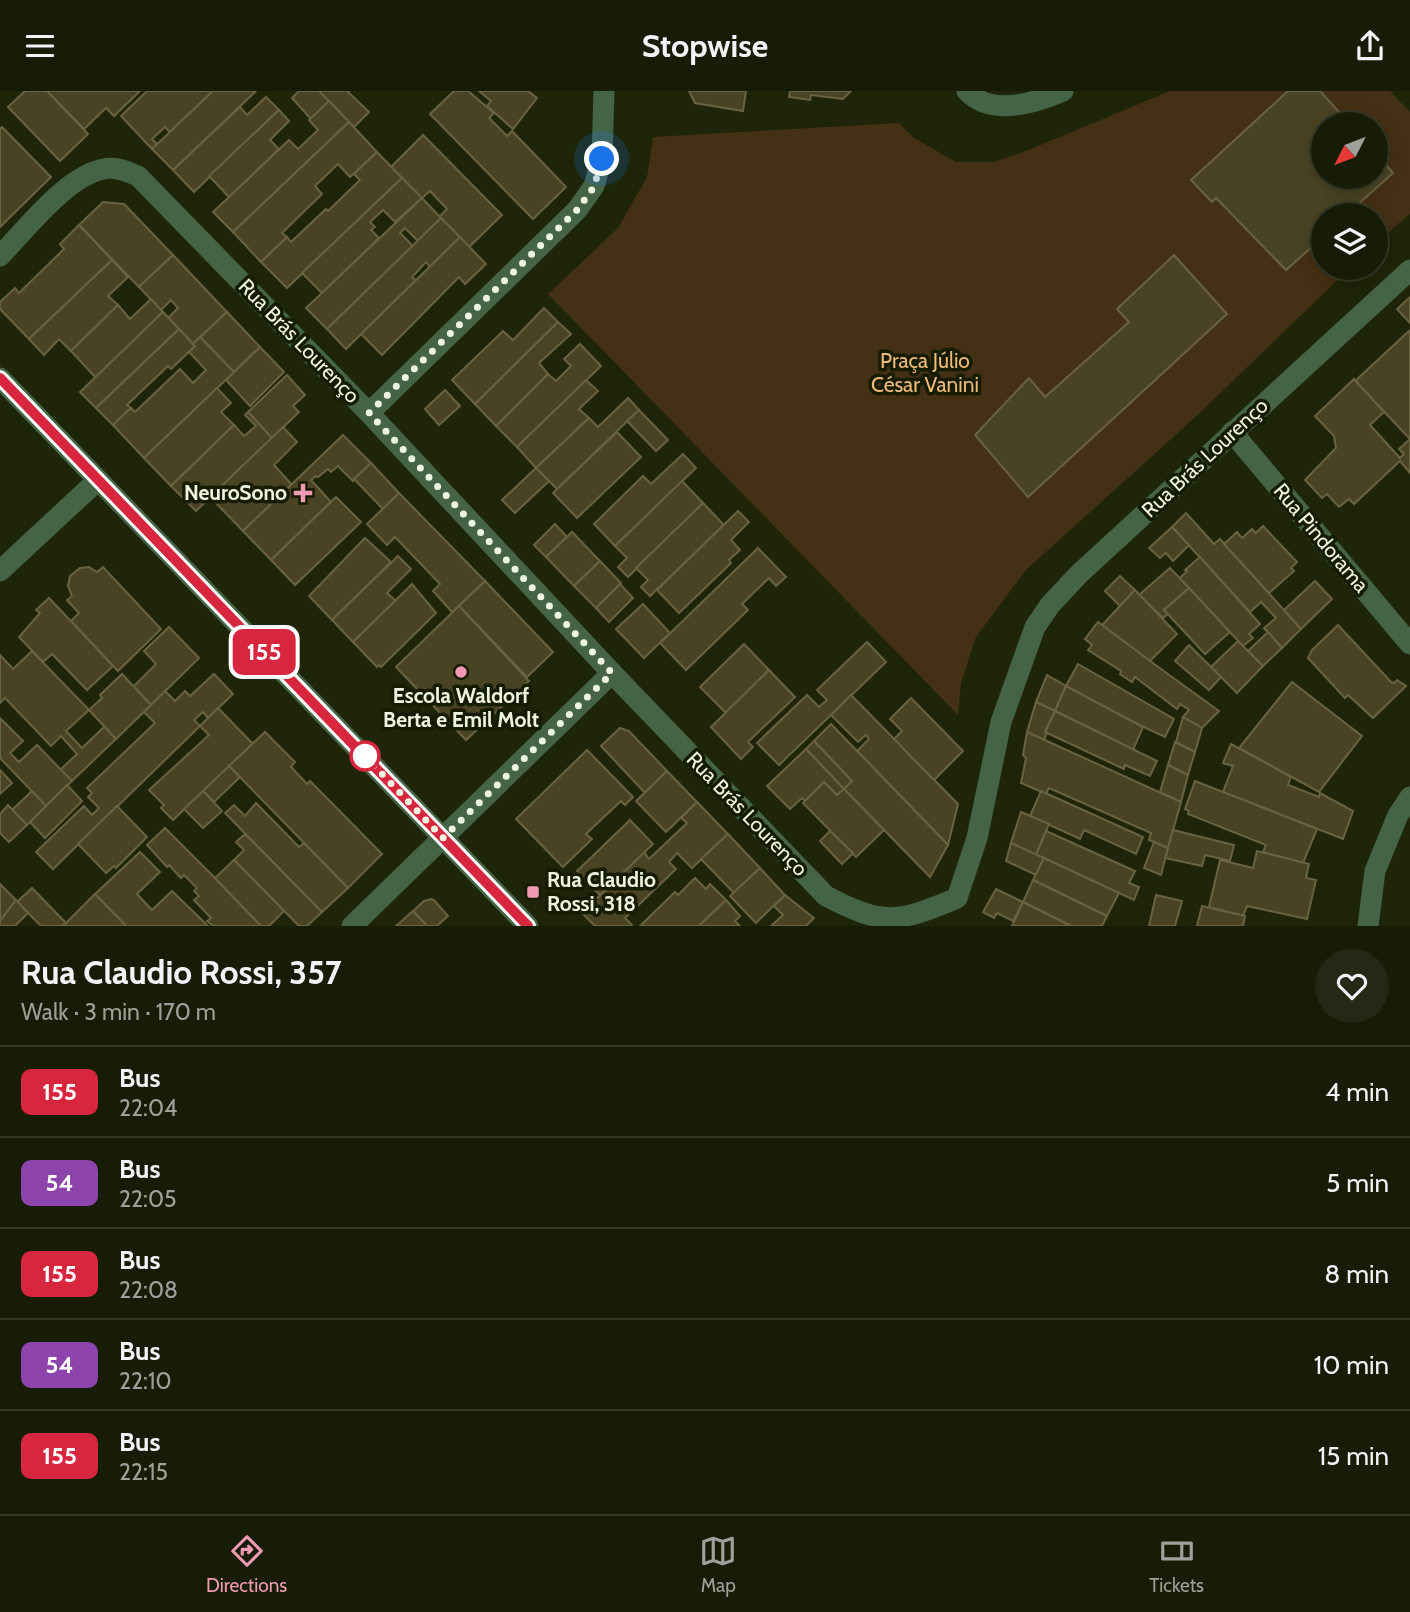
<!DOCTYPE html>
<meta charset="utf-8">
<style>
:root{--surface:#161c06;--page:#232914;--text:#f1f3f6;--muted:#9ea19b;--line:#353a28;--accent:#f09ab4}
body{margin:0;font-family:Cabin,sans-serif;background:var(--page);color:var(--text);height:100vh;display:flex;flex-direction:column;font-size:26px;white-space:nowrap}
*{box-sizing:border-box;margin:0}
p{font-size:23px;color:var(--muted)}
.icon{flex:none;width:38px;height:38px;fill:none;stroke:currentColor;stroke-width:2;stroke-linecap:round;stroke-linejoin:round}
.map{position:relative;height:835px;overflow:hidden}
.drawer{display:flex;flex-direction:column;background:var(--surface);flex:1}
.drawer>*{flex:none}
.badge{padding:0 14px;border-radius:10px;font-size:24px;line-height:46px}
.needle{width:46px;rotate:228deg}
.fabs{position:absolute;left:1311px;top:21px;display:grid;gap:14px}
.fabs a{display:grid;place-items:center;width:77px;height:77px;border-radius:50%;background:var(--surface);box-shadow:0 4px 18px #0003,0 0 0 2px var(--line);font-size:35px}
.you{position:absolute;width:35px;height:35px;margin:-18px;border:5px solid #fff;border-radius:50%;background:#1a73e8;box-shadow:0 0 0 10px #1a73e833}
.map>.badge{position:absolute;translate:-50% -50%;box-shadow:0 0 0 4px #fff}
.round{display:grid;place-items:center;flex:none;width:74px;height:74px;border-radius:37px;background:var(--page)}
.overview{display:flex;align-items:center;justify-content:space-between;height:119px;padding:0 21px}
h1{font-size:33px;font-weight:700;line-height:52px}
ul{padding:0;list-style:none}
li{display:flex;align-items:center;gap:21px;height:91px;padding:0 21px;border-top:2px solid var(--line)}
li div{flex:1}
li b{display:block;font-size:26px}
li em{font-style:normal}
li .badge{min-width:77px;font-weight:700;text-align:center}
header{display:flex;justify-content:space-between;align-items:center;height:91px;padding:0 21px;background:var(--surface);font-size:32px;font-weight:700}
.dock{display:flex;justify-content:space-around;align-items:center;height:98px;border-top:2px solid var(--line);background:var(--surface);font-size:19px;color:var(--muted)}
.dock a{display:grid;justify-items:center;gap:4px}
.dock .current{color:var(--accent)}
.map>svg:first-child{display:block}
.green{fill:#443014;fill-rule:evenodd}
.building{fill:#4a4323;stroke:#6a6342;stroke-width:2}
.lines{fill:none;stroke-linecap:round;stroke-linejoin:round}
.minor{stroke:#456446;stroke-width:21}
.line-casing{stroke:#fff;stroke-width:16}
.line{stroke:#d7263d;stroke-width:10}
.walk{stroke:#eef4e2;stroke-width:7;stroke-dasharray:0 12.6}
.poi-dot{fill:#f09ab4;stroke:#151c01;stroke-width:2.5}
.stop-dot{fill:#fff;stroke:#d7263d;stroke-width:3.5}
.labels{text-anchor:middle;stroke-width:7;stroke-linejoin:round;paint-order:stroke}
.street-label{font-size:21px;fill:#eef4e2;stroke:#151c01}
.park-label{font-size:21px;fill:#efba76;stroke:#151c01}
.poi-label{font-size:21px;font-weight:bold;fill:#eef4e2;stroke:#151c01;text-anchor:end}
</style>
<header><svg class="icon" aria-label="menu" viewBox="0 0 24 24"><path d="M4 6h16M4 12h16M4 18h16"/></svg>Stopwise<svg class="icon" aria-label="share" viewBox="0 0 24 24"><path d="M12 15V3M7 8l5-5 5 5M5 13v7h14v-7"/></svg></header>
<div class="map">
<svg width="1410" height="835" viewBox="0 0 1410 835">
<rect width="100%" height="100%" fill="#1e2508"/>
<path class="green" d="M1170,0H1390L1410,21V123L1376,152V124H1323V177H1350L1202,320L1026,479L976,546L961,592L958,624L548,203L618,137L647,86L653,46L899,32L914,47L956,71H993L1026,60ZM1323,33H1376V86H1323Z"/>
<g class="building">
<path d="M25,0H47L88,43L60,70L8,16Z"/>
<path d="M47,0H140L114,25L106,17L84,38Z"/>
<path d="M147,0H213L170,41L165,36L152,48L157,53L152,58L121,25Z"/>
<path d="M213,0H256L173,79L152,58Z"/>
<path d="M299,0H319L329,10L311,28L292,7Z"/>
<path d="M319,0H349L348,1L369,21L354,36Z"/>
<path d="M454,0H468L494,22L489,27L507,45L512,40L566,96L533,128L430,23Z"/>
<path d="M479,0H528L537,7L513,38L487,15L491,10Z"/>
<path d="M689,0H746L743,20L695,12Z"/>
<path d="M790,0H851L843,8L811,4L810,9L789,6Z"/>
<path d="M1288,0H1320L1350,33H1323V86H1376V62L1393,82L1346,124H1323V146L1286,179L1216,107L1212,111L1191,89Z"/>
<path d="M266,6L279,19L194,101L173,79L240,16L247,24Z"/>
<path d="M329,10L349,31L233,141L213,121L289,49L298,58L318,39L309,29Z"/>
<path d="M279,19L289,30L270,49L279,58L229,106L209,85Z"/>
<path d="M349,31L377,61L350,86L338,73L315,95L322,103L282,142L287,146L261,171L233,141Z"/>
<path d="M2,36L51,86L0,136V38Z"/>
<path d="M423,44L502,124L469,156L439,126L447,118L430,100L422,107L391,76Z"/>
<path d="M377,61L402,87L287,197L261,171L287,146L291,151L326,118L328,120L360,89L354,83Z"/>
<path d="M402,87L422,107L395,131L383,119L370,131L375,136L371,139L379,147L322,202L302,182Z"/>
<path d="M422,107L441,127L418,150L405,137L400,142L413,155L327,238L306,217Z"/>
<path d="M103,111L124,113L173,164L139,196L79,134Z"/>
<path d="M441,127L460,146L430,176L426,171L412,186L416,189L346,258L327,238Z"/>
<path d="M79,134L112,169L29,248L0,218V211L15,197L19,202L64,158L60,153Z"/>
<path d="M460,146L486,173L465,193L459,186L382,264L361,243Z"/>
<path d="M173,164L227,221L193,253L168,227L178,217L171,209L161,219L139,196Z"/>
<path d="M1174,164L1227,223L1028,406L975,344L1029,287L1045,306L1129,231L1117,218Z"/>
<path d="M112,169L128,186L108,205L118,214L71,260L59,248L44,264L29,248Z"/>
<path d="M1410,206V232L1397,218Z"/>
<path d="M151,208L163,221L96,287L71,260L118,214L130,228Z"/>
<path d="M544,217L558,231L475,313L452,289L503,240L513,249Z"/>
<path d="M163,221L179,238L96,317L80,301Z"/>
<path d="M227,221L260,256L234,281L200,246Z"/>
<path d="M558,231L571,243L539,272L548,283L496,335L475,313Z"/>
<path d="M179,238L195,255L171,278L168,275L127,314L131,317L113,334L96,317Z"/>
<path d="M1409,240L1410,242V348L1355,290Z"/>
<path d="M200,246L234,281L144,367L113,334L131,317L135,321L180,278L193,292L206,279L189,261L195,255L193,253Z"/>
<path d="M580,253L601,275L517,356L496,335L548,283L556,290L571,275L564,268Z"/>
<path d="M260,256L284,281L250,315L226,289Z"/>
<path d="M287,284L305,304L293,315L299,321L272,347L248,321Z"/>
<path d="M1354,288L1384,321L1370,334L1400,367L1404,363L1399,358L1410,348V382L1400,370L1354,413L1349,408L1339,416L1327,403L1322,407L1305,389L1336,357L1334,345L1315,325Z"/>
<path d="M586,289L598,300L579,318L589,327L536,377L517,356Z"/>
<path d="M217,297L231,312L221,321L234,334L171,395L144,367Z"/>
<path d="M445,299L460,315L439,334L425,318Z"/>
<path d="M628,307L639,319L557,398L536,377L589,327L598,336Z"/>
<path d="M639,319L668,349L656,360L627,330Z"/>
<path d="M248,321L272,347L196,420L171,395L234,334L244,345L256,335L245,324Z"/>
<path d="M283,336L297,351L274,374L292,394L243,440L210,406Z"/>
<path d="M617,341L641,366L577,427L553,402Z"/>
<path d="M343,344L371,372L353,390L338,375L331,381L328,378L318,386L316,385L311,389L331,411L271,469L243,440Z"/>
<path d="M683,363L696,377L615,455L594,433L643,385L651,393Z"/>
<path d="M371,372L399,402L383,418L354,388Z"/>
<path d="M536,377L549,390L515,422L502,409Z"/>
<path d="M682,390L703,412L628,486L618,476L627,467L615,455Z"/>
<path d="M399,402L485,490L452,521L433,500L440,493L395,446L387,454L367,433Z"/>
<path d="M336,406L361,431L295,494L271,469Z"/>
<path d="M703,412L724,434L650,505L641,496L648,489L636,477Z"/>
<path d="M738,420L749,431L731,449L740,459L729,469L731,472L679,522L657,499Z"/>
<path d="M1186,422L1214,453L1220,448L1301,538L1282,557L1264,537L1276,527L1261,511L1250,521L1172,436Z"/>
<path d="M555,433L567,446L546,466L534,454Z"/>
<path d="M1263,435L1297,471L1291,477L1294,480L1269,502L1224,453L1237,441L1242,447L1252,438L1256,442Z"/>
<path d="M1172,436L1189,454L1173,470L1166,462L1160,467L1149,457Z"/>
<path d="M572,441L600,470L574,495L546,466Z"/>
<path d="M365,447L391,471L332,529L309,505Z"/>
<path d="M758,457L786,486L776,495L769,487L742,513L748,519L686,579L660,552Z"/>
<path d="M398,465L411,478L387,502L396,510L353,551L332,529Z"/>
<path d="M1200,466L1260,533L1249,543L1253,547L1243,555L1179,488L1187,480L1185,479Z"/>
<path d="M600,470L621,492L596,517L574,495Z"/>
<path d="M89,476L97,481L103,476L161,538L118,580L71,530L79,522L67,509L72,505L68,495L70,485L80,477Z"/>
<path d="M1170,477L1189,497L1164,519L1168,523L1163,527L1139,504Z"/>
<path d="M1120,485L1135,499L1120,515L1105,500Z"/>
<path d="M485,490L553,561L527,586L459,515Z"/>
<path d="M1315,490L1332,508L1301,538L1284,519Z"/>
<path d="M412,493L436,522L381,576L379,574L377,576L353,551Z"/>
<path d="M620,493L633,507L609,531L596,517Z"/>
<path d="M1189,497L1230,541L1205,563L1164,519Z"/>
<path d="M1135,499L1177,543L1150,570L1102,534Z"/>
<path d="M49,507L113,575L87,599L52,563L43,571L19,546L40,522L36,519Z"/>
<path d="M643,513L670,542L644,567L616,538Z"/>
<path d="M459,515L529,590L466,649L396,576Z"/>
<path d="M1098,531L1150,570L1219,620L1202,637L1183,626L1189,619L1180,613L1177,618L1135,586L1132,591L1120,583L1121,580L1088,559L1092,554L1085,548Z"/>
<path d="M1338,534L1391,591L1394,592L1397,589L1406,595L1373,627L1348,604L1345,607L1308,567L1312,559Z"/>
<path d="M169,536L199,567L151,614L133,596L156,573L144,560Z"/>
<path d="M1268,541L1282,557L1263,575L1248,560Z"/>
<path d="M1238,550L1263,575L1237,602L1211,576Z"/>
<path d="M867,551L886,571L779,674L757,652L807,604L819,616L827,609L817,599Z"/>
<path d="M744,553L769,579L726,622L700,596Z"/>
<path d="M1189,554L1221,586L1209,599L1175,570Z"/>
<path d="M32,560L89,619L66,640L82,657L105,635L116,648L72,690L60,679L77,663L61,645L51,655L5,607L0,612V564L13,578Z"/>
<path d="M1078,573L1174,628L1165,646L1107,619L1066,595Z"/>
<path d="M769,579L795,606L748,651L753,656L741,668L711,636Z"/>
<path d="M122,583L151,614L116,648L89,619L102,607L100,604Z"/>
<path d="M214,583L233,603L208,627L203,621L194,629L200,635L53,778L36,761L84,715L92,724L99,717L88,706L92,702L87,697L155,632L144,621L165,600L175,610L185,600L190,605Z"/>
<path d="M1047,584L1066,595L1055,620L1036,611Z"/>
<path d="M1292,591L1362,645L1319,701L1239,657Z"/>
<path d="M1066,595L1143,636L1133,659L1055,620Z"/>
<path d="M851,604L958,713L948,754L857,660L869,648L866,644L858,651L831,624Z"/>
<path d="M911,607L963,660L934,689L894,648L902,640L890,628Z"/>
<path d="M1036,611L1055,620L1045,641L1047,642L1044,649L1027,641Z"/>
<path d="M218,617L253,653L173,729L161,717L164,714L149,699L209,644L200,635Z"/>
<path d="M1055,620L1157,670L1150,685L1125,674L1124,678L1045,641Z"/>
<path d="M1183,626L1202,637L1195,661L1176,651Z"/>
<path d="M0,627L23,650L10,662L19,671L37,654L72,690L46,715L0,667Z"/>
<path d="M831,633L948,754L930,786L844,698L852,690L814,650Z"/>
<path d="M620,637L629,640L667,680L645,702L601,655Z"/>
<path d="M265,641L295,671L291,676L307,693L310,690L382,763L348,797L229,675Z"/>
<path d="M1027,641L1181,711L1168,757L1149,749L1151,742L1049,697L1046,703L1021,692L1026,667L1023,664Z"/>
<path d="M814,650L852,690L844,698L806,658Z"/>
<path d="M1175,651L1195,661L1188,684L1168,674Z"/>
<path d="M1231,653L1291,686L1288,694L1319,706L1320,702L1353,720L1343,748L1223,701L1233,675L1223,672Z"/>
<path d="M806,658L844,698L837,704L824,691L805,710L802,707L790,718L767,695Z"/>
<path d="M587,659L633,706L625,714L621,710L586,743L592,748L563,776L516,728Z"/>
<path d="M1168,674L1188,684L1181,711L1160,701Z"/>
<path d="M229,675L240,686L214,711L203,700Z"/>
<path d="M0,679L12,692L0,703Z"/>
<path d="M667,680L697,711L666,741L636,710Z"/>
<path d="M1195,690L1317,738L1303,772L1263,761L1266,754L1188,723L1189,720L1185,718Z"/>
<path d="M824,691L837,704L844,698L884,739L856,766L803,712Z"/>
<path d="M67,694L82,710L45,747L30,731Z"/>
<path d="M32,700L46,715L27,734L12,719Z"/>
<path d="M203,700L222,720L203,737L184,718Z"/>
<path d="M1041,700L1143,746L1136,763L1084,739L1080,748L1030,725Z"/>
<path d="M697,711L728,743L692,777L677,762L669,771L676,778L625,827L632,834L631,835H595L582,822L644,761L649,768L687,732L681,727Z"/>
<path d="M256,712L299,756L304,752L348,797L322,821L225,722L234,714L245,725Z"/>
<path d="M8,714L27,734L9,751L0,742V723Z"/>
<path d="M117,715L147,746L116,777L114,775L106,782L78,753Z"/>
<path d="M1021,721L1049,733L1036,764L1011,752Z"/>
<path d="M630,729L653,753L600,804L577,780Z"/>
<path d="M165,737L215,787L261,835H213L207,830L211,827L194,809L199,805L194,800L197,797L184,784L181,787L169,774L167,776L147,754Z"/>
<path d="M1173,739L1234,754L1230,770L1205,764L1202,775L1165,767Z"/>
<path d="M830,740L853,762L842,773L820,750Z"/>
<path d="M1046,740L1135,780L1129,792L1139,796L1134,809L1036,764Z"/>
<path d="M245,743L322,821L307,835H299L234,769L244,759L236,751Z"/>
<path d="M728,743L760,777L734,802L701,768Z"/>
<path d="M1154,751L1168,757L1161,784L1144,777Z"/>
<path d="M1011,752L1044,767L1036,784L1006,770Z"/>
<path d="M1257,760L1309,773L1306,787L1316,789L1307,828L1247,815L1243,825L1209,816L1220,769L1253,777Z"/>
<path d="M140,761L160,781L137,803L152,819L172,800L208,835H126L95,803Z"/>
<path d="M1044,767L1119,802L1107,825L1033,789Z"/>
<path d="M234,769L284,820L269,835H261L215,787Z"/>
<path d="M760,777L785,804L756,832L730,805Z"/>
<path d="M695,787L706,798L710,793L726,809L699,835H640L675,801L678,804Z"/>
<path d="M1033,789L1107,825L1102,835H1071L1023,811Z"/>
<path d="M0,793L16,809L0,830Z"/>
<path d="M32,797L66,832L62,835H41L17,811Z"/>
<path d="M996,798L1023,811L1013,830L997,822L994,827L983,821Z"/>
<path d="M95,803L126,835H62L66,832Z"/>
<path d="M785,804L814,827L806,835H771L783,824L774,815Z"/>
<path d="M1156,804L1182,810L1175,835H1149Z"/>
<path d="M431,808L434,809L448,825L437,835H427L413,820L424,810Z"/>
<path d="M16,809L28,822L15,835H0V830Z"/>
<path d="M726,809L740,825L735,830L740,835H699Z"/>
<path d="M1023,811L1071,835H1012Z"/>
<path d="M1202,815L1245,825L1243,835H1197Z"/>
<path d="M413,820L427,835H396Z"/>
</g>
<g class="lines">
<g class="minor">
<path d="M967,0C991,26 1035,12 1063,0"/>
<path d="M0,165C26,139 77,70 118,78C125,79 132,83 138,85L369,322L612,582L826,805C883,835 898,832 957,807L977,747L1001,631L1035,536L1050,514L1079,483L1410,179"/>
<path d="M0,287L528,835"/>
<path d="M369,322L577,119L594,95L602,68L604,0"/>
<path d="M1232,341L1410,553"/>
<path d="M0,480L98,389"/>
<path d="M352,835L612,582"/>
<path d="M1368,835L1375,780L1398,724L1410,706"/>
</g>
</g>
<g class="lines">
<defs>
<path id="line" d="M0,287L528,835"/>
</defs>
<use href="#line" class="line-casing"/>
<use href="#line" class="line"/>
<path class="walk" d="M365,665L443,747L612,582L369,322L577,119L594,96L602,68"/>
</g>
<g class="poi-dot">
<path d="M299.5 391.5h7v7h7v7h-7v7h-7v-7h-7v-7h7z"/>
<circle cx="461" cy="581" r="7"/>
<rect x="526" y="794" width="14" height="14" rx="3.5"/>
</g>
<circle class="stop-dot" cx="365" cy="665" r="14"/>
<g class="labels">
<g class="street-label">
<text transform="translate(299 250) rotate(46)" y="7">Rua Brás Lourenço</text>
<text transform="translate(1205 367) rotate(-43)" y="7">Rua Brás Lourenço</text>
<text transform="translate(1321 447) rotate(50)" y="7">Rua Pindorama</text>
<text transform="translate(747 723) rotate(46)" y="7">Rua Brás Lourenço</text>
</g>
<g class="park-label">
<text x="925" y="277">Praça Júlio<tspan x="925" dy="24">César Vanini</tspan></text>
</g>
<g class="poi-label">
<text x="287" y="409">NeuroSono</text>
<text x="461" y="612" text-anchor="middle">Escola Waldorf<tspan x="461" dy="24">Berta e Emil Molt</tspan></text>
<text x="547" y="796" text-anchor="start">Rua Claudio<tspan x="547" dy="24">Rossi, 318</tspan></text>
</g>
</g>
</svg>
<div class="fabs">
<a><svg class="needle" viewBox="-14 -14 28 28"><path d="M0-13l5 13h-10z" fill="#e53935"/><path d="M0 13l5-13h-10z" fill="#9ea19b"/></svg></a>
<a><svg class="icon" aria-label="layers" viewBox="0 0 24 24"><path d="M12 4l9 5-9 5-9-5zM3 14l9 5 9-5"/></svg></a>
</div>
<div class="you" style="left:602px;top:68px"></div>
<b class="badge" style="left:264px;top:561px;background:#d7263d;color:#fff">155</b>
</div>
<section class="drawer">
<div class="overview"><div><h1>Rua Claudio Rossi, 357</h1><p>Walk · 3 min · 170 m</p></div><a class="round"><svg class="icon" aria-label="heart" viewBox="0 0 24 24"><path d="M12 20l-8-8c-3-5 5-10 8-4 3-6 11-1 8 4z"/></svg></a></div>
<ul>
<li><span class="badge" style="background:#d7263d;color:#fff">155</span><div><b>Bus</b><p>22:04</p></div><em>4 min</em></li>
<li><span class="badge" style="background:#8e44ad;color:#fff">54</span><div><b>Bus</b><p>22:05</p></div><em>5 min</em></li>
<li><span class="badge" style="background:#d7263d;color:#fff">155</span><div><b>Bus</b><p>22:08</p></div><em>8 min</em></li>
<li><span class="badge" style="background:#8e44ad;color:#fff">54</span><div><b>Bus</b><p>22:10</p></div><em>10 min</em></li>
<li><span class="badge" style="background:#d7263d;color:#fff">155</span><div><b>Bus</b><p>22:15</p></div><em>15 min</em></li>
</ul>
</section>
<nav class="dock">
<a class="current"><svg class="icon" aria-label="directions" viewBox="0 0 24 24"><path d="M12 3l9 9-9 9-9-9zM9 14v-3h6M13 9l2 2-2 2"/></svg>Directions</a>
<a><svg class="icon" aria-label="map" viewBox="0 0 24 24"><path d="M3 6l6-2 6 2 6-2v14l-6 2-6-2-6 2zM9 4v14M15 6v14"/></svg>Map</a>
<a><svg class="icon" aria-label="tickets" viewBox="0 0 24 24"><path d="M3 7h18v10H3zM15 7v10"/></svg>Tickets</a>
</nav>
